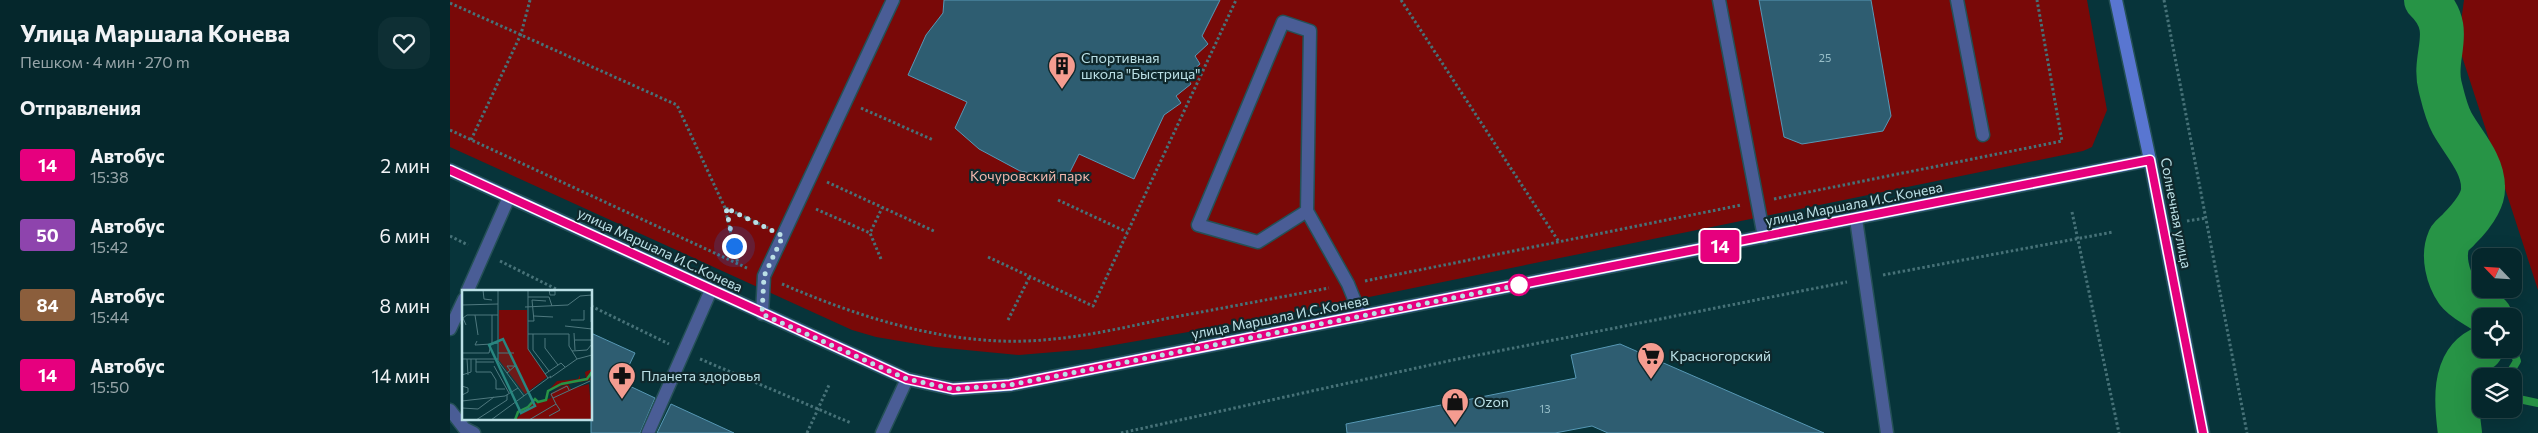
<!DOCTYPE html>
<html lang="ru">
<meta charset="utf-8">
<style>
:root{--surface:#05272c;--page:#0e2f34;--text:#f1f3f6;--muted:#97a5a9;--line:#264448}
body{margin:0;font-family:Commissioner,sans-serif;background:var(--page);color:var(--text);height:100vh;display:flex;flex-direction:column;font-size:19px;white-space:nowrap}
*{box-sizing:border-box;margin:0}
p{font-size:16px;color:var(--muted)}
.icon{flex:none;width:28px;height:28px;fill:none;stroke:currentColor;stroke-width:2;stroke-linecap:round;stroke-linejoin:round}
.map{position:relative;flex:1;overflow:hidden}
.panel{display:flex;flex-direction:column;background:var(--surface);width:450px}
.panel>*{flex:none}
.badge{padding:0 10px;border-radius:4px;font-size:18px;line-height:32px}
.needle{width:32px;rotate:295deg}
.controls{position:absolute;left:2022px;top:248px;display:grid;gap:10px}
.controls a{display:grid;place-items:center;width:50px;height:50px;border-radius:10px;background:var(--surface);box-shadow:0 5px 20px #0002,0 0 0 1px var(--line);font-size:25px}
.you{position:absolute;width:25px;height:25px;margin:-12px;border:4px solid #fff;border-radius:50%;background:#1a73e8;box-shadow:0 0 0 8px #1a73e833}
.map>.badge{position:absolute;translate:-50% -50%;box-shadow:0 0 0 2px #fff}
h2{padding:0 20px;font-size:19px;line-height:45px}
.round{display:grid;place-items:center;flex:none;width:52px;height:52px;border-radius:15px;background:var(--page)}
.overview{display:flex;align-items:center;justify-content:space-between;height:85px;padding:0 20px}
h1{font-size:24px;font-weight:700;line-height:38px}
ul{padding:0;list-style:none}
li{display:flex;align-items:center;gap:15px;height:70px;padding:0 20px}
li div{flex:1}
li b{display:block;font-size:19px}
li em{font-style:normal}
li .badge{min-width:55px;font-weight:700;text-align:center}
main{display:flex;flex:1;min-height:0}
.map>svg:first-child{display:block}
.green{fill:#790908}
.lines{fill:none;stroke-linecap:round;stroke-linejoin:round}
.stream{stroke:#279446;stroke-width:8}
.river{stroke:#279446;stroke-width:44}
.building{fill:#2e5d71;stroke:#5798b5}
.lane-casing{stroke:#245056;stroke-width:15}
.street-casing{stroke:#245056;stroke-width:15}
.secondary-casing{stroke:#245056;stroke-width:15}
.path{stroke:#477278;stroke-width:3;stroke-dasharray:2.5 2.5;stroke-linecap:butt}
.lane{stroke:#4a5d96;stroke-width:12}
.street{stroke:#4a5d96;stroke-width:12}
.secondary{stroke:#5976d1;stroke-width:12}
.line-casing{stroke:#fff;stroke-width:11}
.line{stroke:#e6007e;stroke-width:8}
.walk{stroke:#bbe0e6;stroke-width:5;stroke-dasharray:0 9}
.stop-dot{fill:#fff;stroke:#e6007e;stroke-width:2.5}
.labels{text-anchor:middle;stroke-width:4.5;stroke-linejoin:round;paint-order:stroke}
.number-label{font-size:11px;fill:#98bfc9}
.poi-label{font-size:14px;fill:#bbe0e6;stroke:#0f282c;text-anchor:start}
.park-label{font-size:14px;fill:#f3b7ad;stroke:#0f282c}
.street-label{font-size:14px;fill:#bbe0e6;stroke:#0f282c}
.inset-river{fill:none;stroke:#279446;stroke-width:2.5}
.inset-road{fill:none;stroke:#4f797f;stroke-width:1}
.view{fill:#298680;fill-opacity:0.15;stroke:#298680;stroke-width:2.5}
.inset-edge{fill:none;stroke:#bbe0e6;stroke-width:2.5}
</style>
<main>
<section class="panel">
<div class="overview"><div><h1>Улица Маршала Конева</h1><p>Пешком · 4 мин · 270 m</p></div><a class="round"><svg class="icon" aria-label="heart" viewBox="0 0 24 24"><path d="M12 20l-8-8c-3-5 5-10 8-4 3-6 11-1 8 4z"/></svg></a></div>
<h2>Отправления</h2>
<ul>
<li><span class="badge" style="background:#e6007e;color:#fff">14</span><div><b>Автобус</b><p>15:38</p></div><em>2 мин</em></li>
<li><span class="badge" style="background:#8e44ad;color:#fff">50</span><div><b>Автобус</b><p>15:42</p></div><em>6 мин</em></li>
<li><span class="badge" style="background:#8b5e3c;color:#fff">84</span><div><b>Автобус</b><p>15:44</p></div><em>8 мин</em></li>
<li><span class="badge" style="background:#e6007e;color:#fff">14</span><div><b>Автобус</b><p>15:50</p></div><em>14 мин</em></li>
</ul>
</section>
<div class="map">
<svg width="2088" height="433" viewBox="0 0 2088 433">
<rect width="100%" height="100%" fill="#07343a"/>
<g class="green">
<path d="M0,0H1637L1657,110L1642,147L1633,151L807,320L641,349L569,355L485,347L426,337L402,330L0,147Z"/>
<path d="M2014,0H2088V290L2008,44Z"/>
</g>
<g class="lines">
<g class="stream">
<path d="M2058,376L2067,361L2063,350"/>
<path d="M2064,398L2088,403"/>
</g>
<g class="river">
<path d="M1976,0C2007,30 1982,54 1990,86C1993,98 1996,112 2002,123C2013,143 2033,163 2033,187C2034,202 2019,219 2009,229C2006,233 2000,236 1999,240C1992,256 1998,278 2007,291C2016,303 2030,306 2040,316"/>
<path d="M2010,433C2006,404 2002,364 2031,349"/>
</g>
</g>
<g class="building">
<path d="M494,0H770L752,36L758,44L745,56L750,64L736,76L741,84L726,96L731,103L714,115L684,179L629,154L616,180L570,171L529,149L505,128L517,102L458,75L476,35L493,13Z"/>
<path d="M1309,0H1421L1441,116L1433,131L1352,144L1334,137Z"/>
<path d="M141,333L185,353L171,382L205,398L190,433H141Z"/>
<path d="M1170,344L1374,433H1158L1142,426L1105,433H897L896,424L1126,378L1121,355Z"/>
<path d="M221,404L284,433H207Z"/>
</g>
<g class="lines">
<defs>
<g id="lane">
<path d="M1269,0L1314,237"/>
<path d="M1507,0L1533,135"/>
<path d="M857,211L808,242L748,225L833,22L860,31L857,211L898,284L911,316"/>
<path d="M1406,219L1437,433"/>
<path d="M17,292L59,197"/>
<path d="M312,314L314,276L443,0"/>
<path d="M0,329L14,299"/>
<path d="M0,410L14,428L24,433"/>
<path d="M198,433L261,290"/>
</g>
<path id="street" d="M432,433L457,379"/>
<g id="secondary">
<path d="M1666,0L1700,160L1753,433"/>
<path d="M0,170L457,379L503,389L560,385L1700,160"/>
</g>
</defs>
<use href="#lane" class="lane-casing"/>
<use href="#street" class="street-casing"/>
<use href="#secondary" class="secondary-casing"/>
<g class="path">
<path d="M951,0L1109,242"/>
<path d="M1714,0L1797,433"/>
<path d="M0,3L227,105L275,208L288,264"/>
<path d="M411,108L483,140"/>
<path d="M0,130L299,269"/>
<path d="M21,140L71,34L80,0"/>
<path d="M377,182L486,232"/>
<path d="M1324,199L1612,141L1587,0"/>
<path d="M608,200L677,232"/>
<path d="M276,208L318,228"/>
<path d="M366,209L420,233"/>
<path d="M1622,212L1669,433"/>
<path d="M1737,221L1756,218"/>
<path d="M0,236L18,245"/>
<path d="M538,257L643,306L786,0"/>
<path d="M431,259L420,233L432,208"/>
<path d="M50,261L112,292"/>
<path d="M1433,275L1663,232"/>
<path d="M915,281L1291,205"/>
<path d="M332,284C409,317 492,344 577,341C626,339 672,328 719,318C773,308 826,298 879,288"/>
<path d="M141,306L219,344"/>
<path d="M558,320L580,276"/>
<path d="M250,359L401,423"/>
<path d="M357,433L379,385"/>
<path d="M671,433L1003,360L1397,282"/>
</g>
<use href="#lane" class="lane"/>
<use href="#street" class="street"/>
<use href="#secondary" class="secondary"/>
</g>
<g class="lines">
<defs>
<path id="line" d="M0,170L457,379L503,389L560,385L1700,160L1753,433"/>
</defs>
<use href="#line" class="line-casing"/>
<use href="#line" class="line"/>
<path class="walk" d="M284,246L276,208L333,236L314,276L312,314L457,379L503,389L560,385L1069,285"/>
</g>
<defs>
<symbol id="building-pin" viewBox="-11 -11 22 30"><path d="M0 17L-7.5 6A9.5 9.5 0 1 1 7.5 6Z" fill="#f59c90" stroke="#0f282c"/><path d="M-4-6H4V6H1V3H-1V6H-4ZM-2.5-4.3h1.7v1.8h-1.7ZM.8-4.3h1.7v1.8H.8ZM-2.5-1h1.7V.8h-1.7ZM.8-1h1.7V.8H.8Z" fill="#111"/></symbol>
<symbol id="supermarket-pin" viewBox="-11 -11 22 30"><path d="M0 17L-7.5 6A9.5 9.5 0 1 1 7.5 6Z" fill="#f59c90" stroke="#0f282c"/><path d="M-6-5.5h2.5l.6 2H6L4.5 2H-2.5L-4.4-4H-6ZM-1.5 3.2a1.3 1.3 0 1 0 .1 0ZM3 3.2a1.3 1.3 0 1 0 .1 0Z" fill="#111"/></symbol>
<symbol id="pharmacy-pin" viewBox="-11 -11 22 30"><path d="M0 17L-7.5 6A9.5 9.5 0 1 1 7.5 6Z" fill="#f59c90" stroke="#0f282c"/><path d="M-2-6h4v4h4v4h-4v4h-4v-4h-4v-4h4Z" fill="#111"/></symbol>
<symbol id="shop-pin" viewBox="-11 -11 22 30"><path d="M0 17L-7.5 6A9.5 9.5 0 1 1 7.5 6Z" fill="#f59c90" stroke="#0f282c"/><path d="M-5-2.5h2.3a2.7 3.5 0 0 1 5.4 0H5L5.5 6h-11ZM-1.5-2.5h3a1.5 2.3 0 0 0-3 0Z" fill="#111"/></symbol>
</defs>
<g fill-rule="evenodd">
<use href="#building-pin" x="596" y="50" width="32" height="43"/>
<use href="#supermarket-pin" x="1185" y="340" width="32" height="43"/>
<use href="#pharmacy-pin" x="156" y="360" width="32" height="43"/>
<use href="#shop-pin" x="989" y="386" width="32" height="43"/>
</g>
<circle class="stop-dot" cx="1069" cy="285" r="10"/>
<g class="labels">
<g class="number-label">
<text x="1375" y="62">25</text>
<text x="1095" y="413">13</text>
</g>
<g class="poi-label">
<text x="631" y="63">Спортивная<tspan x="631" dy="16">школа "Быстрица"</tspan></text>
<text x="1220" y="361">Красногорский</text>
<text x="191" y="381">Планета здоровья</text>
<text x="1024" y="407">Ozon</text>
</g>
<g class="park-label">
<text x="580" y="181">Кочуровский парк</text>
</g>
<g class="street-label">
<text transform="translate(1404 204) rotate(-11)" y="5">улица Маршала И.С.Конева</text>
<text transform="translate(1726 213) rotate(79)" y="5">Солнечная улица</text>
<text transform="translate(210 250) rotate(25)" y="5">улица Маршала И.С.Конева</text>
<text transform="translate(830 317) rotate(-11)" y="5">улица Маршала И.С.Конева</text>
</g>
</g>
<g transform="translate(12 290)">
<rect width="130" height="130" fill="#07343a"/>
<path d="M37,20H65L66,59L85,87L63,104L37,70ZM130,79L126,86L129,90L106,94L109,99L127,94L130,130H53L70,114L89,108L88,104L105,94L86,101L95,91L116,89L118,85V89L124,88L123,82Z" fill="#790908"/>
<path class="inset-river" d="M99,94L125,89L130,82M53,130L56,122L66,117L73,109L76,112L84,110L86,101L99,94"/>
<path class="inset-road" d="M21,0L22,9L30,10M36,0V71L62,106M66,0V59L86,88M87,0L88,5H93V1H87M66,7H87L90,16M0,15L36,14M63,17L106,15L118,6L130,5M129,17V32M13,25L16,45M30,25V54M72,26L91,27M109,30H122V20M66,31H72L70,10L84,11M4,35L1,28L5,25H36M103,36L130,39M112,43L113,60M66,44H107V56L115,69M71,44V60L87,81M83,48V58L96,75M113,50H129M15,51L13,55L29,54M110,61L125,60L130,54M0,63H27L29,54L36,53M36,63H52M0,69H36M5,69L6,85M14,69V82H29L34,90V99H43M14,72H32M32,76L47,103M45,83L53,76H45L48,80M83,84L99,73L103,77M0,85L9,82V69M88,88L115,69L130,65M0,96L6,98V102L0,105M91,108L89,104L105,96L107,100M0,111L43,106L56,98M94,114L91,108L128,91M0,118L16,119L32,107M14,130L45,110V105M29,130L89,86M67,130L94,114L98,120L87,126"/>
<path class="view" d="M41,49L73,116L59,123L27,55Z"/>
<rect width="130" height="130" class="inset-edge"/>
</g>
</svg>
<div class="controls">
<a><svg class="needle" viewBox="-14 -14 28 28"><path d="M0-13l5 13h-10z" fill="#e53935"/><path d="M0 13l5-13h-10z" fill="#97a5a9"/></svg></a>
<a><svg class="icon" aria-label="locate" viewBox="0 0 24 24"><circle cx="12" cy="12" r="6"/><path d="M12 2v4M12 18v4M2 12h4M18 12h4"/></svg></a>
<a><svg class="icon" aria-label="layers" viewBox="0 0 24 24"><path d="M12 4l9 5-9 5-9-5zM3 14l9 5 9-5"/></svg></a>
</div>
<div class="you" style="left:284px;top:246px"></div>
<b class="badge" style="left:1270px;top:246px;background:#e6007e;color:#fff">14</b>
</div>
</main>
